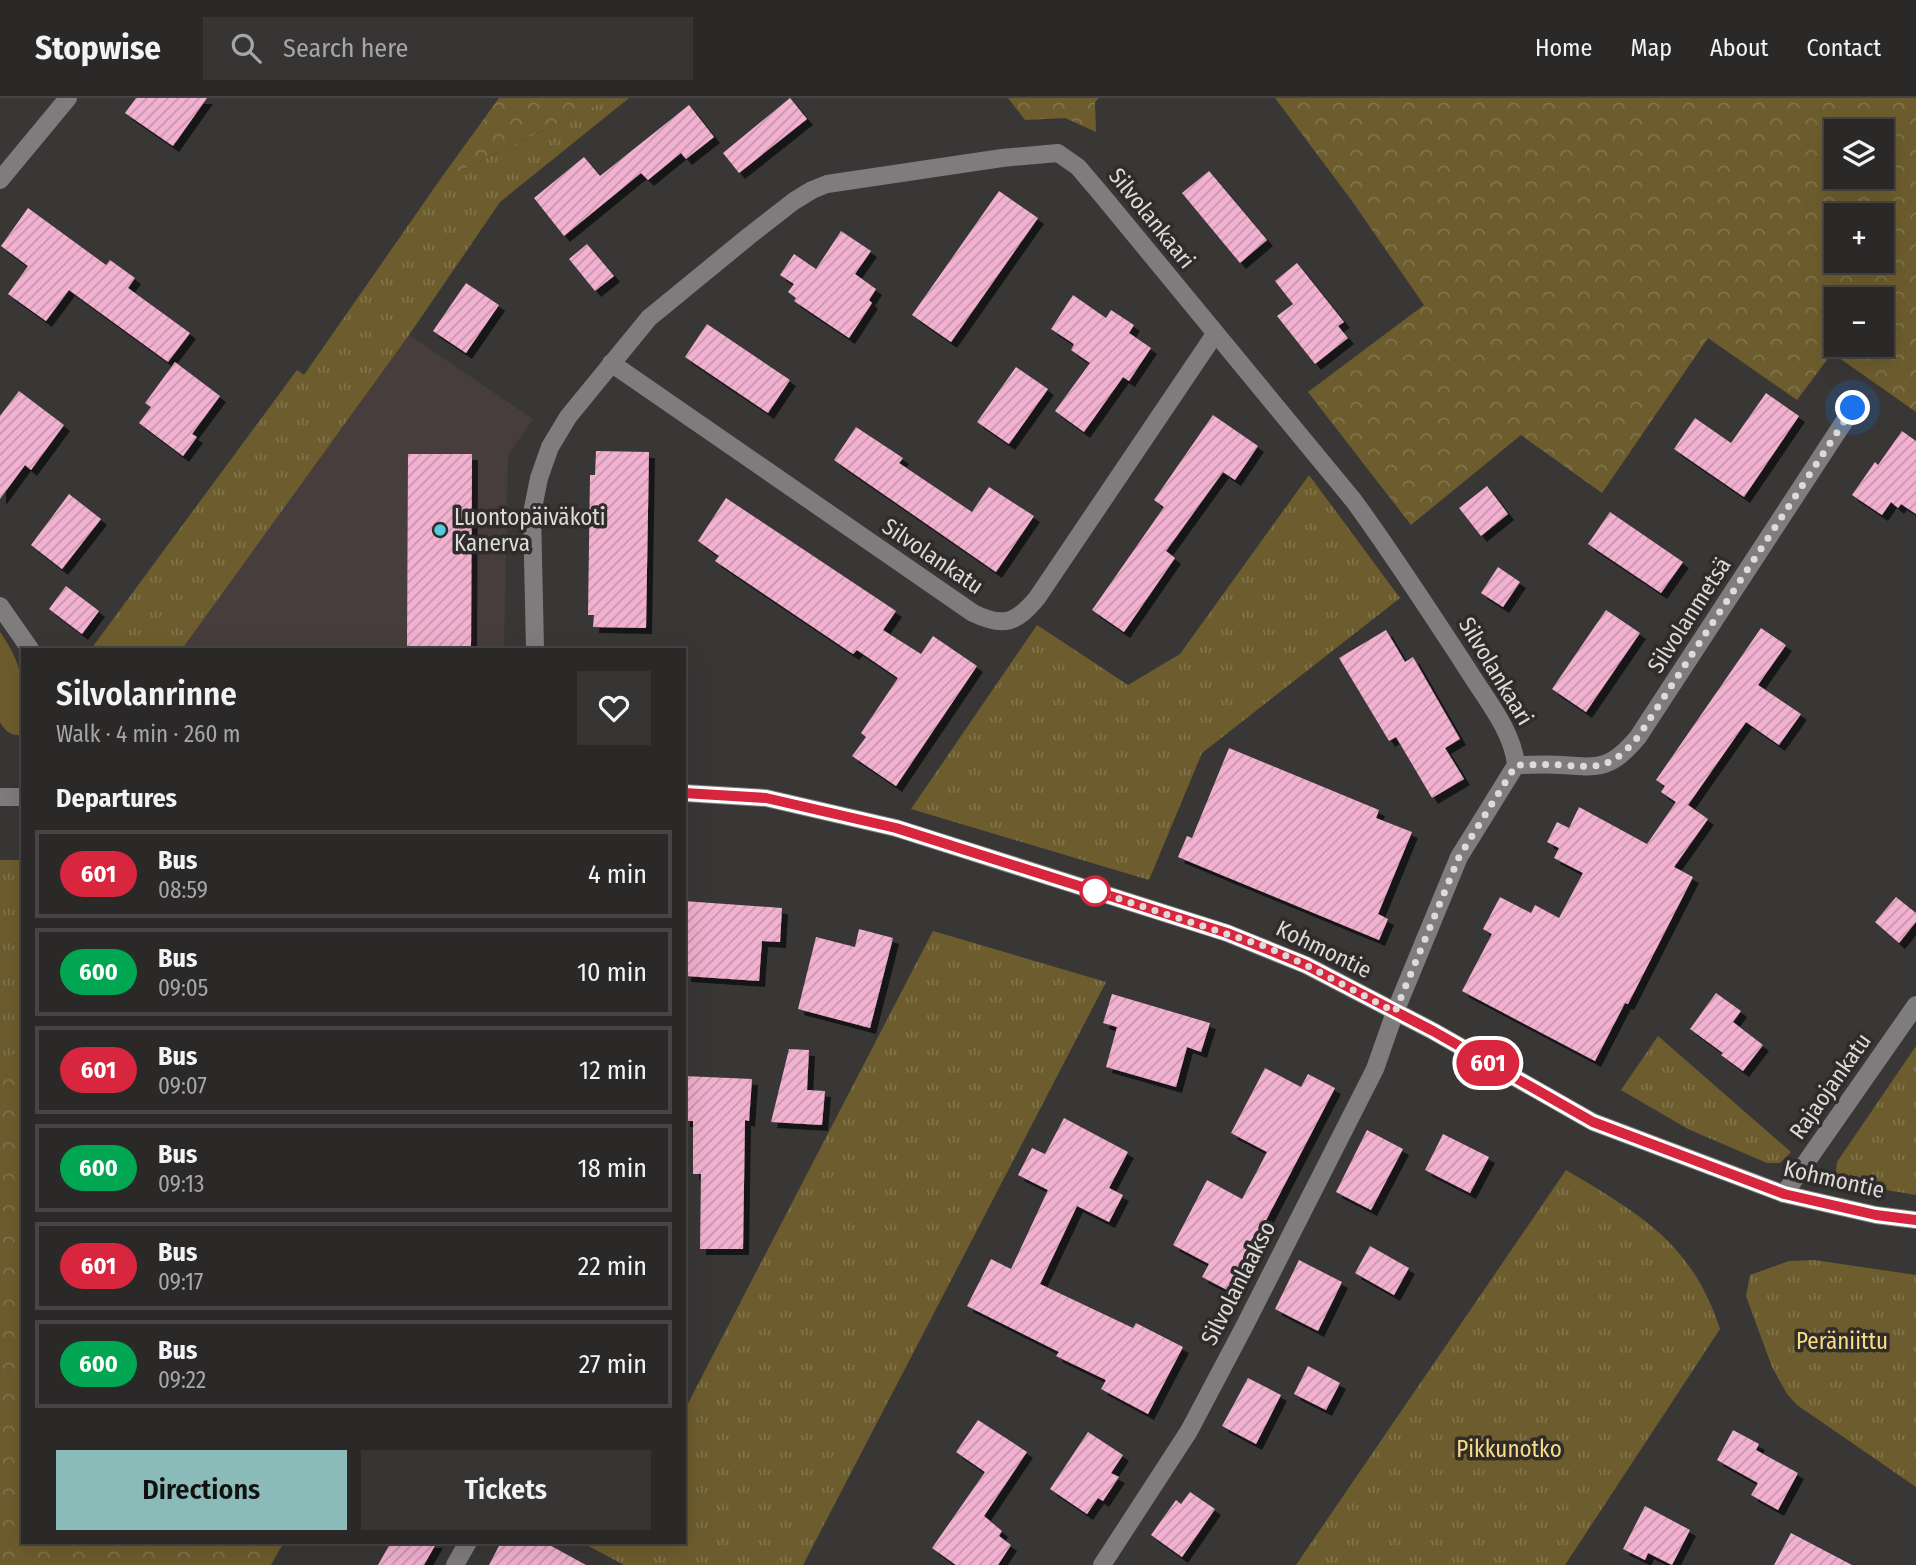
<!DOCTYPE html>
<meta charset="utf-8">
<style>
:root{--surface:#2b2828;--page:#373434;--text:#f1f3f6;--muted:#a6a6a8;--line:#474445;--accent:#8bbbb9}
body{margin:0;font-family:"Fira Sans Condensed",sans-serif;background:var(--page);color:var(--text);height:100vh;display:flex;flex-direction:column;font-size:26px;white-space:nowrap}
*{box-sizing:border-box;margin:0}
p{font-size:23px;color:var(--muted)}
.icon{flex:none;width:38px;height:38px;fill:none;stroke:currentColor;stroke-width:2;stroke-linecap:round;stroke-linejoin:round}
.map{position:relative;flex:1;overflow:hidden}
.drawer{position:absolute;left:21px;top:550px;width:665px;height:896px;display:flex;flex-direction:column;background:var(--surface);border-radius:0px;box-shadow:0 7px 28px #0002,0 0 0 2px var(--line)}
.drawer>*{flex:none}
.badge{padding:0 14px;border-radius:23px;font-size:24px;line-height:46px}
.fabs{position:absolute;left:1824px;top:21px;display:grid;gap:14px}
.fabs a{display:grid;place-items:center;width:70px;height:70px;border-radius:0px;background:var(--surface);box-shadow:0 7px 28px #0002,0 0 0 2px var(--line);font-size:35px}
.you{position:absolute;width:35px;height:35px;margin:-18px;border:5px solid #fff;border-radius:50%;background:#1a73e8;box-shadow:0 0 0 10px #1a73e833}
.map>.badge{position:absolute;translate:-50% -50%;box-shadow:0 0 0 4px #fff}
h2{padding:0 35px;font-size:26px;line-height:63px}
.round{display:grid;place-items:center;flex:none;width:74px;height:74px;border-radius:0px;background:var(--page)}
.summary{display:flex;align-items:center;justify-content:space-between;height:119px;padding:0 35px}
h1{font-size:33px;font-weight:600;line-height:52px}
.cta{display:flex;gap:14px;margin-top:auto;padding:14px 35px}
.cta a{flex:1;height:80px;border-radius:0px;background:var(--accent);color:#111;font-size:28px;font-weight:600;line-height:80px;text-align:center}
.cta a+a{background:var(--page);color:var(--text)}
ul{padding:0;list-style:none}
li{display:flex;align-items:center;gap:21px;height:88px;margin:0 14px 10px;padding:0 21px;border:4px solid var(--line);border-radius:0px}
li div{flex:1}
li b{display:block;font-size:26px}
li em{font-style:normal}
li .badge{min-width:77px;font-weight:700;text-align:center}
header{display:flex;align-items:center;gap:42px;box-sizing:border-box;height:98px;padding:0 35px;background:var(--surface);border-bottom:2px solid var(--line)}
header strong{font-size:33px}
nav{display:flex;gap:38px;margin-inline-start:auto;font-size:24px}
.search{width:490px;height:63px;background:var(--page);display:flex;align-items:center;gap:18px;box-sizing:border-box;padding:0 24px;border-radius:0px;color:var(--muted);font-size:26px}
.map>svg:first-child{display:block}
.built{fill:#473d3c}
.grass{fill:#6d5d2e}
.forest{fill:url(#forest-crowns);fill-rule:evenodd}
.park{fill:url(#park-tufts)}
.building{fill:url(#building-hatch);filter:url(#shadow)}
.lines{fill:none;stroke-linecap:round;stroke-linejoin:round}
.minor{stroke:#7e7c7c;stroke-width:18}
.line-casing{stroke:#fff;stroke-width:16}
.line{stroke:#d7263d;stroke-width:10}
.walk{stroke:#dddbda;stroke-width:7;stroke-dasharray:0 12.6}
.poi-dot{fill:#55cae0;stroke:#2f2c2b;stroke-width:2.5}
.stop-dot{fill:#fff;stroke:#d7263d;stroke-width:3.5}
.labels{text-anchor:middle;stroke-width:7;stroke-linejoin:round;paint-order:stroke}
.street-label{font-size:23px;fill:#dddbda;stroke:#2f2c2b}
.poi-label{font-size:23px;fill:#dddbda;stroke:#2f2c2b;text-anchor:start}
.park-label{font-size:23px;fill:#fadc81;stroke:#2f2c2b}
</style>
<header>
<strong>Stopwise</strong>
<div class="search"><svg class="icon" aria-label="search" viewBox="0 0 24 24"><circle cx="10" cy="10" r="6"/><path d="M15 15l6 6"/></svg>Search here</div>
<nav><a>Home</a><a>Map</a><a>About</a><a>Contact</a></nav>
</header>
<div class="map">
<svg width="1916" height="1467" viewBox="0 0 1916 1467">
<defs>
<pattern id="forest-crowns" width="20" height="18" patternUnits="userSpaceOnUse" patternTransform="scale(1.75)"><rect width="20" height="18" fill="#6d5d2e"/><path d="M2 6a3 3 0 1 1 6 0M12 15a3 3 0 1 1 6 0" fill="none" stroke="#81744c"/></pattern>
<pattern id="park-tufts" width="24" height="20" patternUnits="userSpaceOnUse" patternTransform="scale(1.75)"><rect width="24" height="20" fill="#6d5d2e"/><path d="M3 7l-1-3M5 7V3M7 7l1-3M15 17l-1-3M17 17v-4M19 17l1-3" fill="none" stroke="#81744c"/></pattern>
<pattern id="building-hatch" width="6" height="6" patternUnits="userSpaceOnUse" patternTransform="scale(1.75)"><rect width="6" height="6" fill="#f2b1d0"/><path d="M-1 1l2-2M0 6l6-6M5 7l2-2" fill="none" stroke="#c695ac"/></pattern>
<filter id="shadow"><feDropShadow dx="6" dy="6" stdDeviation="0" flood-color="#0009"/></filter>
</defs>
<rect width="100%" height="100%" fill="#393636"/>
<path class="built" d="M409,237L533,321L508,357L504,551H182Z"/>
<path class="grass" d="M0,534C27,572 23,592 23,637C10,638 6,634 0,624Z"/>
<g class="forest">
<path d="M499,0H610L439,83Z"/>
<path d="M1008,0H1099L1095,4L1096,34L1065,20L1025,22Z"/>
<path d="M1275,0H1916V314L1832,255L1797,302L1708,240L1602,395L1521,337L1411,427L1308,294L1424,207L1352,103ZM1881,33V79H1836V33ZM1881,117V163H1836V117ZM1836,201H1881V247H1836Z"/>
<path d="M23,940V1444H284L271,1467H0V972Z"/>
</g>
<g class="park">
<path d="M610,0H629L500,104L409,237L182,551H91L297,272L304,277L439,83Z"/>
<path d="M1309,377L1400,500L1202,655L1149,782L911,711L1037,527L1128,587L1180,556Z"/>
<path d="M0,762H23V942L0,973Z"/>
<path d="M933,833L1106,884L803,1467H624L581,1444H684V1313Z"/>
<path d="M1658,938L1791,1054L1780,1065H1767L1688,1031L1621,992Z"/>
<path d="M1916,948V1097L1857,1087L1839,1079L1836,1073L1837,1064Z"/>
<path d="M1566,1072C1640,1116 1692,1145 1720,1231L1565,1467H1296Z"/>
<path d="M1814,1162L1916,1177V1389L1797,1307L1787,1296L1772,1269L1746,1198L1750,1177L1789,1163Z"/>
</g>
<g class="building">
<path d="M136,0H207L173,48L125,15Z"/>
<path d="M790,0L807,21L739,75L723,55Z"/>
<path d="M689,7L714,39L686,61L681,55L648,82L641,75L564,138L534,100L584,59L600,78Z"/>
<path d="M1209,73L1267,142L1240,165L1182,95Z"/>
<path d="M999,93L1038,120L951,244L912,217Z"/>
<path d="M28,110L106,167L110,162L135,180L128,190L190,235L168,264L69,192L46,223L8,196L28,168L1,148Z"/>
<path d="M841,133L871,153L855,176L876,191L869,202L872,205L849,240L794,203L796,200L788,194L794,186L780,177L794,156L816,171Z"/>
<path d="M587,146L614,178L595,193L569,161Z"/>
<path d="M1297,165L1344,224L1338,228L1348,240L1315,266L1277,218L1293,206L1275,183Z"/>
<path d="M466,185L499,207L466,255L433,233Z"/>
<path d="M1073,197L1106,220L1111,212L1134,227L1129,235L1151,250L1129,283L1123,279L1084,334L1055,313L1090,265L1071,252L1074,246L1051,231Z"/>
<path d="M707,226L790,282L768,315L685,259Z"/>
<path d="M175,264L220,298L192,336L197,339L183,358L139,325L151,309L145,305Z"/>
<path d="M1016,269L1048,291L1009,346L977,324Z"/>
<path d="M19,293L64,327L31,372L25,367L0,401V318Z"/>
<path d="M1766,295L1799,318L1744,399L1674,351L1695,320L1731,345Z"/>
<path d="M1213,317L1258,348L1235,382L1223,374L1166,453L1175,460L1124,534L1092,512L1164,409L1154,402Z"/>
<path d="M856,329L903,360L899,365L972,414L989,389L1034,418L996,474L834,362Z"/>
<path d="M1902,333L1916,343V416L1901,406L1898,410L1891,404L1882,417L1852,397L1875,364L1878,367Z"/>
<path d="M596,353L649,354L646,530L593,529L594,517H588L590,377H595Z"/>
<path d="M408,356H472L471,551H407Z"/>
<path d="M1487,388L1508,416L1481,438L1459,410Z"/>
<path d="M69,396L101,421L62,471L31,447Z"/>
<path d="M726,400L896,513L883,532L921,556L933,538L977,568L896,688L852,658L866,639L861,635L898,580L857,552L853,556L715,463L719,458L698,443Z"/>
<path d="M1610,414L1683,464L1661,495L1588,446Z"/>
<path d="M1498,469L1520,484L1503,509L1481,495Z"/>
<path d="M66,488L99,513L82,536L49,511Z"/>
<path d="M1606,512L1640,535L1586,614L1552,591Z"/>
<path d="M1761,530L1786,547L1758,587L1801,616L1779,647L1746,624L1688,707L1708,721L1674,769L1693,779L1628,906L1625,905L1595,963L1462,893L1492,836L1483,831L1500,799L1531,815L1535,807L1559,820L1583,775L1554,760L1559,750L1547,744L1557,724L1569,730L1579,709L1647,746L1676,704L1661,694L1665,688L1656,682Z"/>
<path d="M1386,532L1405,564L1413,559L1460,641L1445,650L1464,681L1432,700L1396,639L1389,643L1339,560Z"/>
<path d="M1229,650L1379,712L1376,720L1412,734L1378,816L1388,821L1379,842L1178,759L1187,738L1192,740Z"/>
<path d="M1896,799L1916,815V824L1899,845L1875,824Z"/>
<path d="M684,803L782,810L780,844L762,843L759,883L685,878L687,844H684Z"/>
<path d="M859,831L893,840L870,930L798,911L816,839L855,849Z"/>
<path d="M1716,895L1741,913L1733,924L1763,947L1743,973L1721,957L1723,955L1690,931Z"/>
<path d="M1112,896L1210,925L1201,954L1187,949L1176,989L1106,969L1117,929L1103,925Z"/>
<path d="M789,951L809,952L807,992L825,993L822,1027L771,1024Z"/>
<path d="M1265,970L1301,989L1308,976L1335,990L1229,1193L1202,1179L1209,1166L1173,1147L1207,1082L1242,1101L1256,1075L1267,1054L1231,1035Z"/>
<path d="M684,978L752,981L749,1023L745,1022L743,1151H700L701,1076H693V1023H684Z"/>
<path d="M1064,1020L1128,1054L1109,1090L1123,1097L1109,1124L1077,1108L1040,1186L1133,1230L1136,1225L1183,1249L1148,1316L1101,1291L1106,1282L1056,1258L1059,1254L967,1208L991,1161L1011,1171L1048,1092L1018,1077L1032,1050L1045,1056Z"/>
<path d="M1367,1032L1403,1051L1371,1112L1336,1094Z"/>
<path d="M1443,1036L1489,1059L1470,1095L1425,1072Z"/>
<path d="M1370,1148L1409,1170L1394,1197L1355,1175Z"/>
<path d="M1299,1162L1342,1184L1318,1233L1275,1211Z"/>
<path d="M1308,1268L1340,1285L1326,1312L1294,1296Z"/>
<path d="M1248,1280L1281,1297L1256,1346L1222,1328Z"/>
<path d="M978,1322L1027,1354L984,1418L1002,1433L999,1438L1011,1447L998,1467H956L932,1450L985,1374L956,1354Z"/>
<path d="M1733,1332L1759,1346L1756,1352L1798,1375L1778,1412L1751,1397L1758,1385L1717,1362Z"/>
<path d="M1088,1334L1123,1357L1111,1375L1119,1379L1103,1403L1098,1400L1087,1416L1050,1391Z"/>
<path d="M1190,1394L1215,1411L1182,1459L1151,1437L1176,1402L1181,1406Z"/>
<path d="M1645,1408L1690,1432L1672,1467L1648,1455L1645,1462L1623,1451Z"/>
<path d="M1791,1435L1852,1467H1774Z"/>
<path d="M391,1444H437L424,1467H378Z"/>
<path d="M501,1444H544L586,1467H489Z"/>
</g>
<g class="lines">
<g class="minor">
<path d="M0,82L68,0"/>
<path d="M611,265L973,515C1004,530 1016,525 1037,500L1215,236"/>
<path d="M0,508L30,551"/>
<path d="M535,551L532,415L539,380L550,349L568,319L649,220L749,138L794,103L812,92L827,86L1002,60L1058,55L1078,69L1101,96L1354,403C1394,458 1431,515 1468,572C1485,600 1513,633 1516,667L1459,759L1395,914L1375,971L1244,1229L1189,1333L1102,1467"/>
<path d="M1516,667C1531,667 1546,666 1561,667C1600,670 1611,671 1638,639L1853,310"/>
<path d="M684,695L766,700L896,730L1227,835L1306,867L1433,933L1593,1024L1784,1096L1876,1117L1916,1122"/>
<path d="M0,699H23"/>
<path d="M1784,1096L1916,907"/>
<path d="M455,1467L468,1444"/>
</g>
</g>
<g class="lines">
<defs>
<path id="line" d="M684,695L766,700L896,730L1227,835L1306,867L1433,933L1593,1024L1784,1096L1876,1117L1916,1122"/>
</defs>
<use href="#line" class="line-casing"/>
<use href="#line" class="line"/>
<path class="walk" d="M1095,793L1267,849L1306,867L1395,914L1459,759L1516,667C1531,667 1546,666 1561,667C1599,670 1611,671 1638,639L1853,310"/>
</g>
<circle class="poi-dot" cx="440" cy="432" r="7"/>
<circle class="stop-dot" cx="1095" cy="793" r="14"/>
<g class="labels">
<g class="street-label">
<text transform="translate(1152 120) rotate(51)" y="8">Silvolankaari</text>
<text transform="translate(933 458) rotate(34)" y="8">Silvolankatu</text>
<text transform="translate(1689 517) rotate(-57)" y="8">Silvolanmetsä</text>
<text transform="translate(1496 573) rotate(59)" y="8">Silvolankaari</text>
<text transform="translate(1324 851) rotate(26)" y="8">Kohmontie</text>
<text transform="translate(1830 988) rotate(-55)" y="8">Rajaojankatu</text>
<text transform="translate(1834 1081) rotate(13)" y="8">Kohmontie</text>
<text transform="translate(1238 1185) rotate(-63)" y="8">Silvolanlaakso</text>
</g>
<g class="poi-label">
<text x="454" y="427">Luontopäiväkoti<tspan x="454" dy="26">Kanerva</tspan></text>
</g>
<g class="park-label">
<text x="1842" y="1251">Peräniittu</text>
<text x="1509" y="1359">Pikkunotko</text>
</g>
</g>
</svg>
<div class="fabs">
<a><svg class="icon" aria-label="layers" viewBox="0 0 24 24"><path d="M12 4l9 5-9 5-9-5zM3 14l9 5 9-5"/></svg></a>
<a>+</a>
<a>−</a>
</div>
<div class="you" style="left:1853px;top:310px"></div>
<b class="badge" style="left:1488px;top:965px;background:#d7263d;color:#fff">601</b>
<section class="drawer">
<div class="summary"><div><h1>Silvolanrinne</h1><p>Walk · 4 min · 260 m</p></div><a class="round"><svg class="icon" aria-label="heart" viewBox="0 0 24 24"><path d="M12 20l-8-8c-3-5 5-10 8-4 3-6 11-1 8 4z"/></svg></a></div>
<h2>Departures</h2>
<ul>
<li><span class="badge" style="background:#d7263d;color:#fff">601</span><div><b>Bus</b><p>08:59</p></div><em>4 min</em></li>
<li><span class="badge" style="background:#00a651;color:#fff">600</span><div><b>Bus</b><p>09:05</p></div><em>10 min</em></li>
<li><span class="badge" style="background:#d7263d;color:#fff">601</span><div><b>Bus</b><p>09:07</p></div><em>12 min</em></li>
<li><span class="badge" style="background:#00a651;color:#fff">600</span><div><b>Bus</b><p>09:13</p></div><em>18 min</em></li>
<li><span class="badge" style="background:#d7263d;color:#fff">601</span><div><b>Bus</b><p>09:17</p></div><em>22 min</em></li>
<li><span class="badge" style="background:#00a651;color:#fff">600</span><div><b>Bus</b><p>09:22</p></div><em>27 min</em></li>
</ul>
<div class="cta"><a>Directions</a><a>Tickets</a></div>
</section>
</div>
